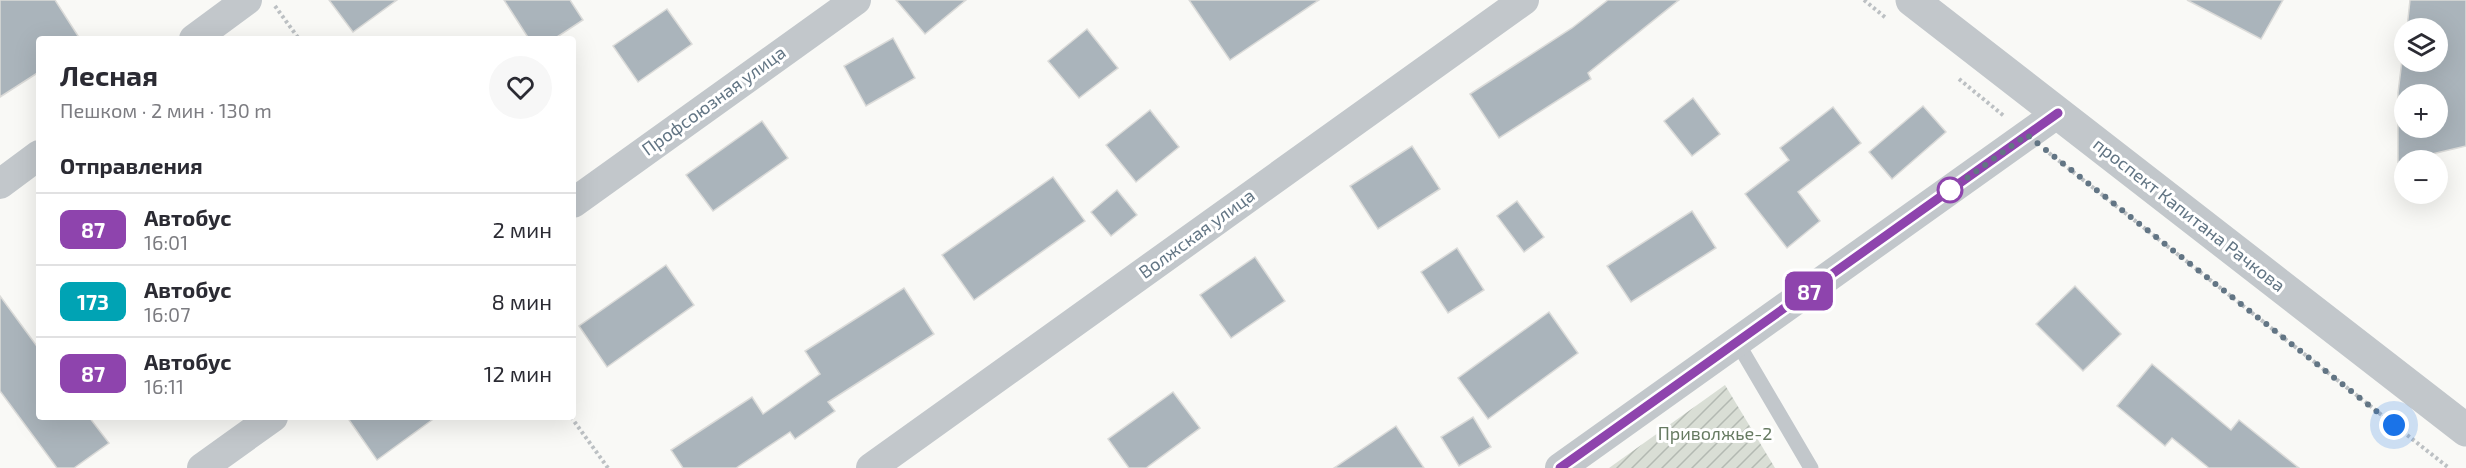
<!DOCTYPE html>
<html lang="ru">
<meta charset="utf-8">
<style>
:root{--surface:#fff;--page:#f7f7f7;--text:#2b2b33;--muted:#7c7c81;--line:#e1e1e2}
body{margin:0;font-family:"Exo 2",sans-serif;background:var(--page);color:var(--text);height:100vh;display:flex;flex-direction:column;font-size:22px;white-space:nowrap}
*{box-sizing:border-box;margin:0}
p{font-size:20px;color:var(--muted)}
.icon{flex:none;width:33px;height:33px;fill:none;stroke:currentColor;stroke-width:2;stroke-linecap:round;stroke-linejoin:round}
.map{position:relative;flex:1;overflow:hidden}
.details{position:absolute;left:36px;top:36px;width:540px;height:384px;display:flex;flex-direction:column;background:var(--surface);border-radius:6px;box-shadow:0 6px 24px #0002}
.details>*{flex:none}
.badge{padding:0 12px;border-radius:9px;font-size:21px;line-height:39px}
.fabs{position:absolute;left:2394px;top:18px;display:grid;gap:12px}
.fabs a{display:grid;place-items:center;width:54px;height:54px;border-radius:50%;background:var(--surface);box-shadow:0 6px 24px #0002;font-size:30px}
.you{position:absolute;width:30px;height:30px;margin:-15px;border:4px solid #fff;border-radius:50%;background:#1a73e8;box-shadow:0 0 0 9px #1a73e833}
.map>.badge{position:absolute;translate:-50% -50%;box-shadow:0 0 0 3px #fff}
h2{padding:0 24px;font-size:22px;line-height:54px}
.round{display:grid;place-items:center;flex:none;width:63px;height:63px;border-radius:32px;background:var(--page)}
.headline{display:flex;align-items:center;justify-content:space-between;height:102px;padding:0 24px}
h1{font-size:28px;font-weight:700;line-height:45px}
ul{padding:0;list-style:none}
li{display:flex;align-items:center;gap:18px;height:72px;padding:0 24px;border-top:2px solid var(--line)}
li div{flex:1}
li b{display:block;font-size:22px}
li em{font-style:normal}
li .badge{min-width:66px;font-weight:700;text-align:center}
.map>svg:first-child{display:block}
.garden{fill:url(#garden-furrows)}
.building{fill:#aab4bb;stroke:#dbdbd9;stroke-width:1.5;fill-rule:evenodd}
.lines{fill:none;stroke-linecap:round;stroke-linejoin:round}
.path{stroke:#bcc0c3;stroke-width:4;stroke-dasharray:3 3;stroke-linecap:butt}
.service{stroke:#c2c7cb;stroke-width:15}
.minor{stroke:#c2c7cb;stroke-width:30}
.tertiary{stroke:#c2c7cb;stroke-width:33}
.line-casing{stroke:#fff;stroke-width:14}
.line{stroke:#8e44ad;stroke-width:9}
.walk{stroke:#627584;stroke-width:6;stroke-dasharray:0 10.8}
.stop-dot{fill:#fff;stroke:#8e44ad;stroke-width:3}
.labels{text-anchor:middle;stroke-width:6;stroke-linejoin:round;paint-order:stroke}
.street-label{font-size:18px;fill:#627584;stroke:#fff}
.park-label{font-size:18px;fill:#667a61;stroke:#fff}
</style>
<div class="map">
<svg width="2466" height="468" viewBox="0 0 2466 468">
<defs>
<pattern id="garden-furrows" width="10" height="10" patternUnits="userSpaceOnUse" patternTransform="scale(1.5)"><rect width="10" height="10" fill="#d9ded5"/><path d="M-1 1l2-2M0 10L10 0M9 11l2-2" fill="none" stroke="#b3b9b2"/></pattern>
</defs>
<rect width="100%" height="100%" fill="#f9f9f6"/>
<path class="garden" d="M1725,385L1775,468H1609Z"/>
<g class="building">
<path d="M0,0H55L80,39H39V72L0,97Z"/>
<path d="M329,0H397L353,32Z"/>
<path d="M504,0H570L583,20L554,39H529Z"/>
<path d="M896,0H966L925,34Z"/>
<path d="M1189,0H1319L1230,60Z"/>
<path d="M1608,0H1679L1588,73L1591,79L1499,138L1470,94L1572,28Z"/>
<path d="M2187,0H2283L2261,39Z"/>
<path d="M2410,0H2466V146L2398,162V93L2404,44V62H2438V28H2407ZM2404,94H2438V128H2404Z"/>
<path d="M667,9L692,44L638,82L613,46Z"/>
<path d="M1087,29L1118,68L1079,98L1048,61Z"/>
<path d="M893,38L915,78L866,106L844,66Z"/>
<path d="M1693,98L1720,134L1692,156L1664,121Z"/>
<path d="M1923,106L1946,132L1892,179L1869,152Z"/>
<path d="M1833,107L1861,143L1798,192L1820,221L1787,248L1745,194L1789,160L1780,148Z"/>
<path d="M1150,110L1179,147L1136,182L1106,145Z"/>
<path d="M762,121L788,158L713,211L686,175Z"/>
<path d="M1412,146L1440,189L1378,229L1350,186Z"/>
<path d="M1053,177L1085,221L974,300L942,255Z"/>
<path d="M1117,190L1137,215L1111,236L1091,212Z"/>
<path d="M1517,201L1544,237L1524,252L1497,216Z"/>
<path d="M1692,211L1716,248L1631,302L1607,266Z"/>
<path d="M1457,248L1484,290L1448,313L1421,272Z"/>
<path d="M1255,257L1285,301L1231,338L1200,295Z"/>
<path d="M666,265L694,305L607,367L579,326Z"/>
<path d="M2075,286L2121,334L2083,371L2036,324Z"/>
<path d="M904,288L934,334L828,402L835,411L795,439L790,432L736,468H683L671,450L752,397L763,414L820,374L805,351Z"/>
<path d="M0,296L39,349V417H89L109,443L74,468H57L0,391Z"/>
<path d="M1549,312L1578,353L1488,419L1458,378Z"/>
<path d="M2152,364L2231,430L2239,420L2299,468H2209L2172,438L2165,446L2117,406Z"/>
<path d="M1173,392L1200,428L1146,468H1129L1108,439Z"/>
<path d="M347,417H436L377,460Z"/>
<path d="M1473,417L1491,447L1459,466L1441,437Z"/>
<path d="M1396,426L1424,468H1334Z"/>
</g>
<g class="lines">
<g class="path">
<path d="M1864,0L1886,18"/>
<path d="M275,6L299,39"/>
<path d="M1959,79L2004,116"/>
<path d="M2049,153L2449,468"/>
<path d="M571,417L608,468"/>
</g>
<path class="service" d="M1737,342L1811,468"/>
<g class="minor">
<path d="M194,39L247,0"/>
<path d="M0,184L39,155"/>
<path d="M573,203L856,0"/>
<path d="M202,468L273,417"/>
<path d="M871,468L1524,0"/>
<path d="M1560,468L2058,113"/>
</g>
<path class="tertiary" d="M1912,0L2466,430"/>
</g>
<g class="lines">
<defs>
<path id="line" d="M1560,468L2058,113"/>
</defs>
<use href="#line" class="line-casing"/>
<use href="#line" class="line"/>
<path class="walk" d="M1950,190L2027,135L2394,425"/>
</g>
<circle class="stop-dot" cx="1950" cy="190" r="12"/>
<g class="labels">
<g class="street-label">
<text transform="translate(714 101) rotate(-36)" y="6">Профсоюзная улица</text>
<text transform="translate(2189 215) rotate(38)" y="6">проспект Капитана Рачкова</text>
<text transform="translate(1197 234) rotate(-36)" y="6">Волжская улица</text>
</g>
<g class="park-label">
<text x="1715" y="440">Приволжье-2</text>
</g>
</g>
</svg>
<div class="fabs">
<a><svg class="icon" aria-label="layers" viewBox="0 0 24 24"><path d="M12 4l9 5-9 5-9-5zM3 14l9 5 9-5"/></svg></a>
<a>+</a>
<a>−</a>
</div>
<div class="you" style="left:2394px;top:425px"></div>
<b class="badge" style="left:1809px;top:291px;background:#8e44ad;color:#fff">87</b>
<section class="details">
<div class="headline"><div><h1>Лесная</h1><p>Пешком · 2 мин · 130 m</p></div><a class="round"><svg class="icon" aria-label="heart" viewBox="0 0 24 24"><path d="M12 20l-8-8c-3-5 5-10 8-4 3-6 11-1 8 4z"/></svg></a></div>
<h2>Отправления</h2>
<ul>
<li><span class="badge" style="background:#8e44ad;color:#fff">87</span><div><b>Автобус</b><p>16:01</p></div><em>2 мин</em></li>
<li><span class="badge" style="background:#00a3b4;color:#fff">173</span><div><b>Автобус</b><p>16:07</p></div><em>8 мин</em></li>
<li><span class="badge" style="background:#8e44ad;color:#fff">87</span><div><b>Автобус</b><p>16:11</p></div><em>12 мин</em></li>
</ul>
</section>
</div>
